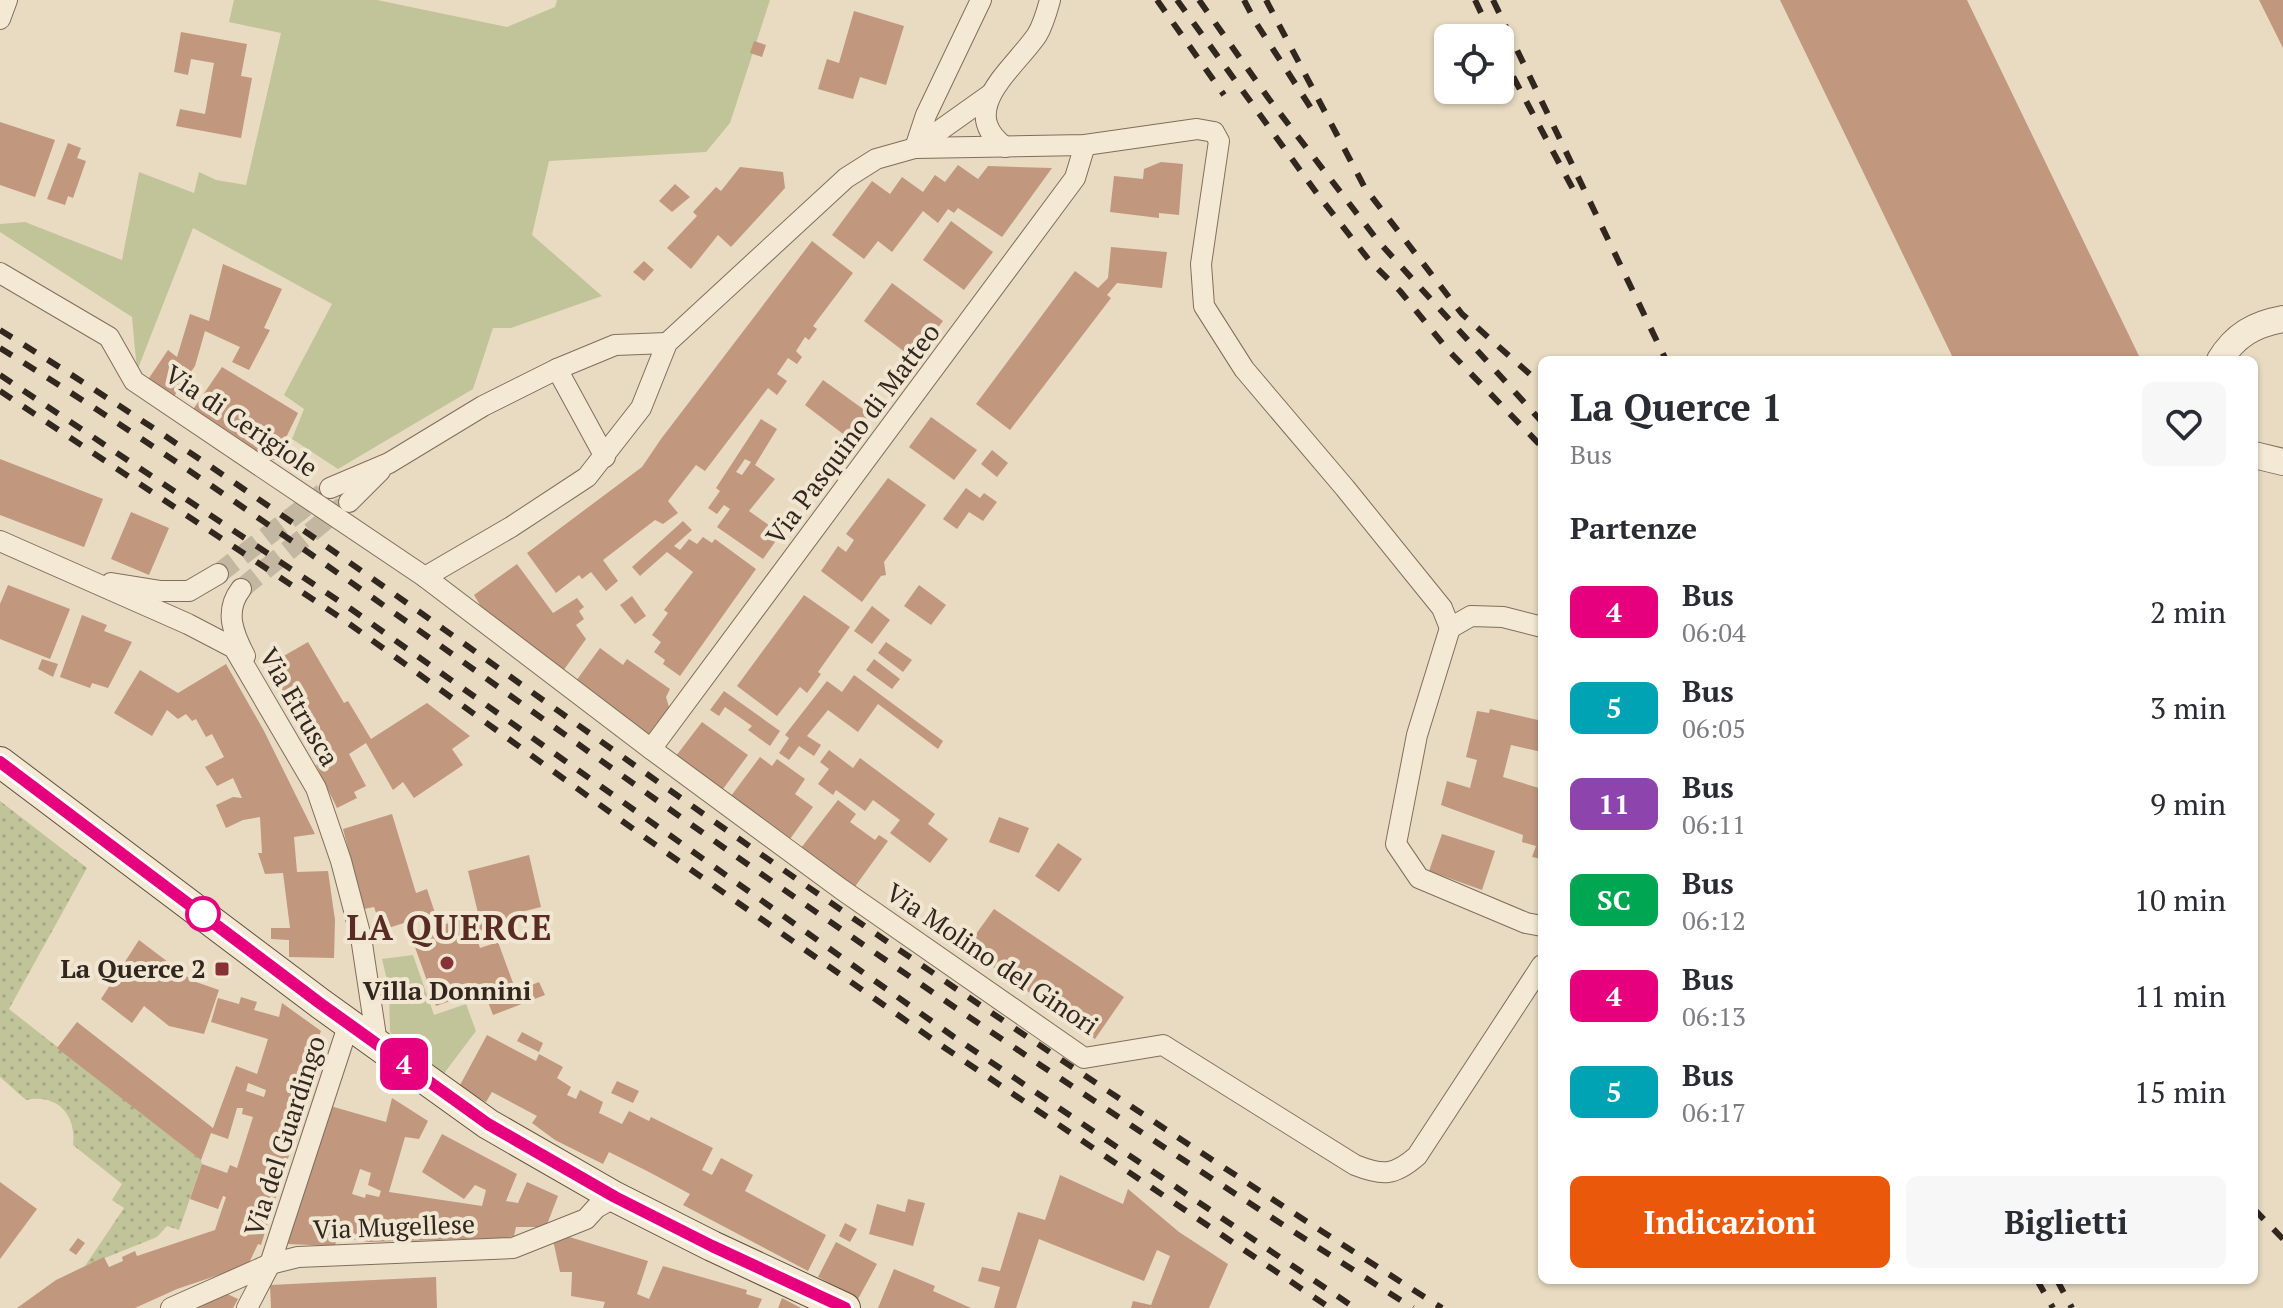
<!DOCTYPE html>
<html lang="it">
<style>
:root{--surface:#fff;--page:#f7f7f7;--text:#2b2b33;--muted:#7c7c81;--accent:#ea580c}
body{margin:0;font-family:"PT Serif",serif;background:var(--page);color:var(--text);height:100vh;display:flex;flex-direction:column;font-size:30px;white-space:nowrap}
*{box-sizing:border-box;margin:0}
p{font-size:26px;color:var(--muted)}
.icon{flex:none;width:44px;height:44px;fill:none;stroke:currentColor;stroke-width:2;stroke-linecap:round;stroke-linejoin:round}
.map{position:relative;flex:1;overflow:hidden}
.drawer{position:absolute;left:1538px;top:356px;width:720px;height:928px;display:flex;flex-direction:column;background:var(--surface);border-radius:12px;box-shadow:0 2px 6px #0004}
.drawer>*{flex:none}
.badge{padding:0 16px;border-radius:12px;font-size:28px;line-height:52px}
.fabs{position:absolute;left:1434px;top:24px;display:grid;gap:16px}
.fabs a{display:grid;place-items:center;width:80px;height:80px;border-radius:12px;background:var(--surface);box-shadow:0 2px 6px #0004;font-size:40px}
.map>.badge{position:absolute;translate:-50% -50%;box-shadow:0 0 0 4px #fff}
h2{padding:0 32px;font-size:30px;line-height:72px}
.round{display:grid;place-items:center;flex:none;width:84px;height:84px;border-radius:12px;background:var(--page)}
.head{display:flex;align-items:center;justify-content:space-between;height:136px;padding:0 32px}
h1{font-size:38px;font-weight:800;line-height:60px}
.action{display:flex;gap:16px;margin-top:auto;padding:16px 32px}
.action a{flex:1;height:92px;border-radius:12px;background:var(--accent);color:#fff;font-size:32px;font-weight:800;line-height:92px;text-align:center}
.action a+a{background:var(--page);color:var(--text)}
ul{padding:0;list-style:none}
li{display:flex;align-items:center;gap:24px;height:96px;padding:0 32px}
li div{flex:1}
li b{display:block;font-size:30px}
li em{font-style:normal}
li .badge{min-width:88px;font-weight:700;text-align:center}
.map>svg:first-child{display:block}
.grass{fill:url(#grass-dots)}
.park{fill:#c0c498}
.building{fill:#c1977d;fill-rule:evenodd}
.lines{fill:none;stroke-linecap:round;stroke-linejoin:round}
.minor-tunnel{stroke:#c3b7a1;stroke-width:20;stroke-dasharray:20 10;stroke-linecap:butt}
.minor-casing{stroke:#7f6e5c;stroke-width:22}
.tertiary-casing{stroke:#7f6e5c;stroke-width:28}
.secondary-casing{stroke:#614f3f;stroke-width:32}
.minor{stroke:#f4e9d4;stroke-width:20}
.tertiary{stroke:#f4e9d4;stroke-width:26}
.secondary{stroke:#f4e9d4;stroke-width:30}
.rail{stroke:#31271e;stroke-width:6;stroke-dasharray:14 14;stroke-linecap:butt}
.line-casing{stroke:#fff;stroke-width:18}
.line{stroke:#e6007e;stroke-width:12}
.stop-dot{fill:#fff;stroke:#e6007e;stroke-width:4}
.poi-dot{fill:#873336;stroke:#f0e6d1;stroke-width:3}
.labels{text-anchor:middle;stroke-width:8;stroke-linejoin:round;paint-order:stroke}
.street-label{font-size:26px;fill:#31271e;stroke:#f0e6d1}
.poi-label{font-size:26px;font-weight:bold;fill:#31271e;stroke:#f0e6d1;text-anchor:end}
.district-label{font-size:34px;font-weight:bold;letter-spacing:2px;fill:#582c23;stroke:#f0e6d1}
</style>
<div class="map">
<svg width="2283" height="1308" viewBox="0 0 2283 1308">
<defs>
<pattern id="grass-dots" width="8" height="8" patternUnits="userSpaceOnUse" patternTransform="scale(2)"><rect width="8" height="8" fill="#c0c498"/><path d="M2 2h.1M6 6h.1" fill="none" stroke="#a5a883" stroke-width="1.8" stroke-linecap="round"/></pattern>
</defs>
<rect width="100%" height="100%" fill="#e8dbc2"/>
<path class="grass" d="M0,801L87,868L9,1009L201,1160L202,1164L179,1230L167,1226L157,1237L85,1266L124,1208L112,1200L122,1184L73,1145C77,1115 57,1093 26,1100L0,1077Z"/>
<g class="park">
<path d="M234,0H377L507,27L555,7L557,0H770L730,123L706,152L549,161L532,235L602,296L511,328H493L473,389L338,469L292,439L304,409L284,395L332,304L193,228L137,371L132,317L0,232V224L25,222L122,260L139,172L194,193L199,172L216,180L246,185L281,33L229,22Z"/>
<path d="M413,955L434,1015L466,1004L476,1031L442,1076L412,1056L390,1032L389,988L382,959Z"/>
</g>
<g class="building">
<path d="M1780,0H1967L2139,356L2132,360H1954Z"/>
<path d="M2259,0H2283V48Z"/>
<path d="M854,11L904,26L886,85L860,77L853,99L818,89L827,59L839,63Z"/>
<path d="M181,32L247,44L241,76L252,78L241,138L176,126L180,109L205,114L214,63L191,59L188,75L174,72Z"/>
<path d="M754,41L766,45L762,57L750,53Z"/>
<path d="M0,122L55,140L35,197L0,185Z"/>
<path d="M68,143L81,148L77,158L86,161L73,198L68,196L65,205L47,199Z"/>
<path d="M1161,162L1183,164L1179,215L1159,213V218L1110,212L1114,176L1143,179L1144,169Z"/>
<path d="M958,165L978,179L988,166L1052,168L1002,237L958,208L954,213L948,209L938,223L923,211L892,252L878,241L864,259L832,235L872,181L890,194L902,177L923,192L935,175L945,182Z"/>
<path d="M740,167L783,172L785,188L731,247L718,235L691,269L667,248L697,216L693,212L716,187L721,191Z"/>
<path d="M675,184L690,197L672,212L659,201Z"/>
<path d="M951,221L993,252L964,290L923,260Z"/>
<path d="M812,241L853,273L813,326L817,329L809,340L805,337L796,351L802,357L797,364L788,358L777,374L787,381L777,395L768,388L705,471L696,465L668,501L678,513L663,524L655,520L603,560L618,581L606,591L591,572L582,579L579,575L556,593L527,553L642,467L661,439Z"/>
<path d="M1111,247L1167,252L1162,288L1117,283L1107,295L1111,298L1010,430L976,404L1075,271L1098,288L1108,278Z"/>
<path d="M644,261L654,270L644,281L633,272Z"/>
<path d="M223,264L282,289L264,328L270,330L249,370L232,362L240,347L205,331L195,366L170,402L145,384L168,350L177,357L190,314L209,321Z"/>
<path d="M892,283L943,321L914,359L864,321Z"/>
<path d="M222,367L298,413L275,460L252,457L190,414Z"/>
<path d="M823,380L870,414L851,440L805,405Z"/>
<path d="M931,417L977,450L954,480L909,447Z"/>
<path d="M761,419L777,429L755,465L775,479L749,511L773,528L782,515L790,521L763,559L717,527L730,509L724,505L717,514L708,508L720,491L716,488ZM745,459L751,462L742,475L736,472Z"/>
<path d="M992,450L1008,463L997,477L981,464Z"/>
<path d="M0,459L103,499L84,547L0,515Z"/>
<path d="M888,478L926,505L884,562L886,575L881,576L862,602L821,571L838,546L846,552L854,540L846,534Z"/>
<path d="M966,488L980,498L984,493L997,502L983,521L969,512L957,529L943,519Z"/>
<path d="M131,512L169,528L149,575L111,559Z"/>
<path d="M683,521L692,530L674,546L680,550L689,539L697,544L703,537L712,543L715,539L756,569L680,676L663,664L665,660L654,652L661,642L652,635L668,613L664,610L693,572L667,552L640,576L632,567Z"/>
<path d="M517,564L553,613L577,598L584,607L579,611L584,619L576,625L586,639L563,671L486,615L474,595Z"/>
<path d="M8,585L70,609L50,659L0,639V604Z"/>
<path d="M919,585L946,605L931,625L904,606Z"/>
<path d="M804,595L850,627L818,672L821,674L807,693L800,687L777,716L737,686Z"/>
<path d="M632,596L646,616L635,624L620,605Z"/>
<path d="M872,606L890,620L872,644L854,631Z"/>
<path d="M82,615L107,625L104,631L132,642L108,688L92,683L90,688L60,677Z"/>
<path d="M308,642L344,703L348,701L371,739L427,703L470,736L452,749L463,765L414,798L403,782L393,790L366,743L349,754L366,786L354,792L357,798L337,808L316,765L321,762L268,665Z"/>
<path d="M886,642L912,660L903,672L878,653Z"/>
<path d="M600,648L623,665L627,659L670,689L666,697L669,707L648,735L576,681Z"/>
<path d="M42,659L58,664L53,677L38,669Z"/>
<path d="M874,659L900,679L892,689L866,670Z"/>
<path d="M226,664L264,731L315,834L294,837L297,872L328,871L335,920L334,958L289,957V940L271,939V928H290L283,873L265,874L258,853H262L260,817L243,820L226,828L216,805L233,797L242,798L233,778L217,786L205,767L224,757L212,734L206,737L196,719L192,721L186,714L178,719L167,710L152,736L114,713L140,670L178,693Z"/>
<path d="M854,675L943,741L938,749L878,704L858,732L828,710L807,736L821,745L814,756L799,746L789,760L779,753L789,738L785,735L827,681L842,692Z"/>
<path d="M724,691L780,731L770,746L748,730L752,726L725,707L719,716L710,710Z"/>
<path d="M1490,709L1542,721V752L1511,745L1503,777L1542,789V859L1532,857L1536,846L1522,842L1523,835L1441,805L1447,781L1470,788L1477,760L1466,757L1477,711L1489,713Z"/>
<path d="M702,722L748,755L723,789L676,756Z"/>
<path d="M829,750L853,768L860,758L935,814L928,824L948,839L930,863L890,833L900,820L873,800L865,811L836,790L833,795L818,784L829,769L820,762Z"/>
<path d="M760,757L772,766L777,759L805,779L795,794L813,807L790,839L731,796Z"/>
<path d="M838,800L856,814L850,822L875,840L879,835L888,841L854,888L801,848Z"/>
<path d="M392,814L416,893L427,889L435,913L382,930L374,907L364,909L343,829Z"/>
<path d="M999,817L1029,828L1019,853L989,842Z"/>
<path d="M1442,834L1495,851L1482,890L1429,871Z"/>
<path d="M1058,843L1082,859L1059,892L1035,876Z"/>
<path d="M529,855L541,907L509,915L512,923L475,933L480,948L498,942L516,991L539,982L545,995L493,1015L483,989L436,1006L411,936L478,913L468,871Z"/>
<path d="M994,909L1124,997L1095,1039L966,948Z"/>
<path d="M139,940L193,981L219,990L204,1034L169,1026L144,1006L132,1023L101,999Z"/>
<path d="M241,997L257,1002L254,1010L279,1017L282,1003L321,1031L306,1072L314,1075L261,1245L258,1244L248,1265L177,1289L135,1308H17L56,1280L104,1257L109,1267L123,1261L122,1257L135,1251L137,1256L215,1230L226,1197L223,1196L218,1209L190,1199L202,1164L227,1173L230,1165L237,1168L253,1117L242,1114L243,1108H237L228,1139L211,1133L201,1160L57,1048L77,1022L213,1128L236,1066L257,1074L268,1039L211,1022L218,998L239,1004ZM248,1083L266,1090L264,1097L246,1091Z"/>
<path d="M522,1032L543,1043L539,1052L517,1041Z"/>
<path d="M487,1035L536,1061L539,1054L563,1067L557,1078L571,1087L567,1095L576,1099L580,1090L603,1102L599,1113L622,1124L629,1111L649,1121L651,1117L713,1148L702,1170L712,1175L721,1158L753,1175L745,1191L826,1235L808,1271L683,1205L690,1194L649,1172L609,1152L603,1164L555,1140L532,1123L537,1116L492,1092L486,1102L459,1087Z"/>
<path d="M617,1081L639,1091L633,1103L611,1093Z"/>
<path d="M392,1098L428,1121L419,1139L405,1137L389,1192L482,1206L486,1190L475,1185L464,1199L422,1172L442,1134L517,1174L506,1201L518,1203L527,1182L558,1196L546,1227H516L514,1236L505,1238L369,1242L337,1237L335,1246L286,1244L327,1105L386,1122ZM360,1169L371,1173L368,1185L381,1191L379,1197L366,1194L365,1198L352,1194Z"/>
<path d="M1060,1175L1123,1204L1128,1189L1179,1232L1228,1264L1209,1308H1131L1133,1301L1151,1305L1170,1256L1157,1250L1144,1281L1039,1239L1016,1308H994L1000,1287L978,1281L982,1267L1000,1271L1018,1212L1045,1220Z"/>
<path d="M0,1182L37,1209L0,1259Z"/>
<path d="M908,1199L925,1203L913,1246L869,1234L877,1204L905,1212Z"/>
<path d="M845,1223L857,1229L850,1242L839,1236Z"/>
<path d="M566,1236L648,1261L637,1294L649,1299L663,1266L747,1290L746,1294L762,1299L758,1308H603L605,1302L571,1296L572,1272H560L553,1240Z"/>
<path d="M78,1238L85,1243L76,1255L69,1250Z"/>
<path d="M836,1242L877,1264L858,1299L818,1277Z"/>
<path d="M894,1269L935,1286L933,1291L971,1308H878Z"/>
<path d="M436,1277L437,1308H271L270,1285Z"/>
<path d="M221,1291L238,1299L233,1308H180Z"/>
<path d="M782,1298L801,1308H778Z"/>
</g>
<g class="lines">
<g class="minor-tunnel">
<path d="M218,574L323,493"/>
<path d="M241,589L343,506"/>
</g>
<defs>
<g id="minor">
<path d="M0,19L7,0"/>
<path d="M1005,147C956,110 1013,70 1037,35C1043,25 1047,11 1050,0"/>
<path d="M915,148L926,115L981,0"/>
<path d="M915,148L991,94"/>
<path d="M0,273L109,337L134,381L425,577L651,749L841,889L1084,1058L1163,1045L1355,1165C1383,1176 1394,1176 1417,1156L1542,965"/>
<path d="M557,369L605,457"/>
<path d="M330,488L389,463L483,406L557,369L615,345L667,343"/>
<path d="M349,502L380,471"/>
<path d="M0,541L188,624L234,648L316,788L341,861L361,937L377,1043"/>
<path d="M425,577L511,527L587,477L641,408L667,343L846,178L876,159L915,148L1085,145L1197,129L1214,132L1219,141L1201,264L1204,306L1244,369L1345,488L1442,608L1450,628L1471,616L1503,617L1542,627"/>
<path d="M111,583L161,591H189L218,574"/>
<path d="M241,589C224,611 233,633 245,656"/>
<path d="M1450,628L1417,735L1396,844L1419,878L1526,923L1542,926"/>
<path d="M651,749L1075,178L1085,145"/>
<path d="M171,1308L270,1264L298,1257L513,1248L586,1219L596,1208L615,1197"/>
<path d="M247,1308L270,1264L349,1023"/>
</g>
<g id="tertiary">
<path d="M2220,360C2235,335 2255,324 2283,319"/>
<path d="M2254,455L2283,462"/>
</g>
<path id="secondary" d="M0,762L321,1004L488,1124L615,1197L712,1246L845,1308"/>
</defs>
<use href="#minor" class="minor-casing"/>
<use href="#tertiary" class="tertiary-casing"/>
<use href="#secondary" class="secondary-casing"/>
<use href="#minor" class="minor"/>
<use href="#tertiary" class="tertiary"/>
<use href="#secondary" class="secondary"/>
<g class="rail">
<path d="M1157,0L1224,95"/>
<path d="M1177,0L1318,195L1369,260L1400,291L1448,350L1542,447"/>
<path d="M1199,0L1269,99L1378,241L1542,422"/>
<path d="M1244,0L1256,23L1311,108"/>
<path d="M1266,0L1365,188L1462,314L1542,385"/>
<path d="M1475,0L1493,38"/>
<path d="M1493,0L1666,360"/>
<path d="M1500,52L1574,191"/>
<path d="M0,330C234,474 454,638 678,796C929,973 1183,1144 1442,1308"/>
<path d="M0,348C229,490 445,650 665,806C910,980 1159,1147 1413,1308"/>
<path d="M0,375L351,609L954,1037L1355,1308"/>
<path d="M0,391L344,620L643,836L945,1048L1330,1308"/>
<path d="M2254,1209L2283,1239"/>
<path d="M2037,1280L2053,1308"/>
<path d="M2057,1280L2072,1308"/>
</g>
</g>
<g class="lines">
<defs>
<path id="line" d="M0,762L321,1004L488,1124L615,1197L712,1246L845,1308"/>
</defs>
<use href="#line" class="line-casing"/>
<use href="#line" class="line"/>
</g>
<circle class="stop-dot" cx="203" cy="914" r="16"/>
<g class="poi-dot">
<circle cx="447" cy="963" r="8"/>
<rect x="214" y="961" width="16" height="16" rx="4"/>
</g>
<g class="labels">
<g class="street-label">
<text transform="translate(241 421) rotate(34)" y="9">Via di Cerigiole</text>
<text transform="translate(853 434) rotate(-53)" y="9">Via Pasquino di Matteo</text>
<text transform="translate(299 707) rotate(60)" y="9">Via Etrusca</text>
<text transform="translate(992 959) rotate(34)" y="9">Via Molino del Ginori</text>
<text transform="translate(285 1136) rotate(-72)" y="9">Via del Guardingo</text>
<text transform="translate(394 1227) rotate(-2)" y="9">Via Mugellese</text>
</g>
<g class="poi-label">
<text x="206" y="978">La Querce 2</text>
<text x="447" y="1000" text-anchor="middle">Villa Donnini</text>
</g>
<g class="district-label">
<text x="450" y="940">LA QUERCE</text>
</g>
</g>
</svg>
<div class="fabs">
<a><svg class="icon" aria-label="locate" viewBox="0 0 24 24"><circle cx="12" cy="12" r="6"/><path d="M12 2v4M12 18v4M2 12h4M18 12h4"/></svg></a>
</div>
<b class="badge" style="left:404px;top:1064px;background:#e6007e;color:#fff">4</b>
<section class="drawer">
<div class="head"><div><h1>La Querce 1</h1><p>Bus</p></div><a class="round"><svg class="icon" aria-label="heart" viewBox="0 0 24 24"><path d="M12 20l-8-8c-3-5 5-10 8-4 3-6 11-1 8 4z"/></svg></a></div>
<h2>Partenze</h2>
<ul>
<li><span class="badge" style="background:#e6007e;color:#fff">4</span><div><b>Bus</b><p>06:04</p></div><em>2 min</em></li>
<li><span class="badge" style="background:#00a3b4;color:#fff">5</span><div><b>Bus</b><p>06:05</p></div><em>3 min</em></li>
<li><span class="badge" style="background:#8e44ad;color:#fff">11</span><div><b>Bus</b><p>06:11</p></div><em>9 min</em></li>
<li><span class="badge" style="background:#00a651;color:#fff">SC</span><div><b>Bus</b><p>06:12</p></div><em>10 min</em></li>
<li><span class="badge" style="background:#e6007e;color:#fff">4</span><div><b>Bus</b><p>06:13</p></div><em>11 min</em></li>
<li><span class="badge" style="background:#00a3b4;color:#fff">5</span><div><b>Bus</b><p>06:17</p></div><em>15 min</em></li>
</ul>
<div class="action"><a>Indicazioni</a><a>Biglietti</a></div>
</section>
</div>
